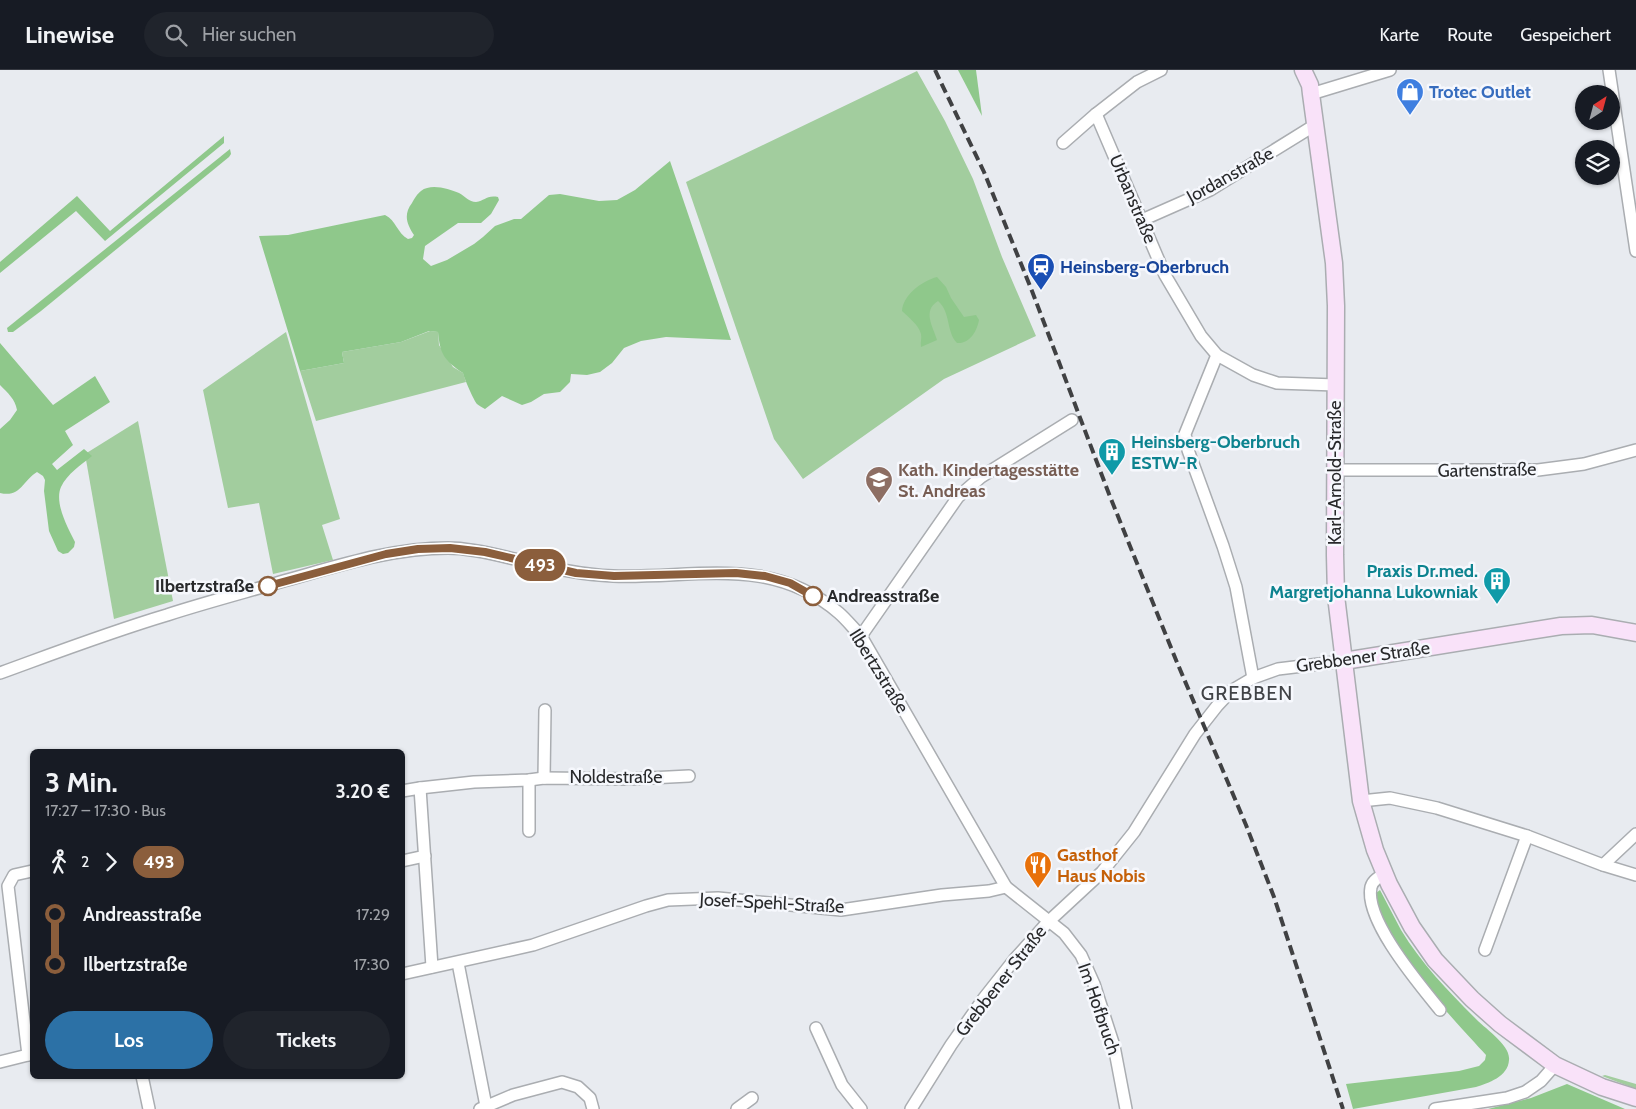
<!DOCTYPE html>
<html lang="de">
<meta charset="utf-8">
<style>
:root{--surface:#171b24;--page:#20242c;--text:#f1f3f6;--muted:#9ea1a6;--line:#363941;--accent:#2c71a6}
body{margin:0;font-family:Cabin,sans-serif;background:var(--page);color:var(--text);height:100vh;display:flex;flex-direction:column;font-size:19px;white-space:nowrap}
*{box-sizing:border-box;margin:0}
p{font-size:16px;color:var(--muted)}
.icon{flex:none;width:28px;height:28px;fill:none;stroke:currentColor;stroke-width:2;stroke-linecap:round;stroke-linejoin:round}
.map{position:relative;flex:1;overflow:hidden}
.side{position:absolute;left:30px;top:679px;width:375px;height:330px;display:flex;flex-direction:column;background:var(--surface);border-radius:8px;box-shadow:0 1px 4px #0004}
.side>*{flex:none}
.badge{padding:0 10px;border-radius:16px;font-size:18px;line-height:32px}
.needle{width:32px;rotate:36deg}
.fabs{position:absolute;left:1575px;top:15px;display:grid;gap:10px}
.fabs a{display:grid;place-items:center;width:45px;height:45px;border-radius:50%;background:var(--surface);box-shadow:0 1px 4px #0004;font-size:25px}
.map>.badge{position:absolute;translate:-50% -50%;box-shadow:0 0 0 2px #fff}
.legs{display:flex;align-items:center;gap:8px;height:55px;padding:0 15px;font-size:16px}
.legs p{margin-inline-start:auto}
.headline{display:flex;align-items:center;justify-content:space-between;height:85px;padding:0 15px}
h1{font-size:28px;font-weight:700;line-height:38px}
.cta{display:flex;gap:10px;margin-top:auto;padding:10px 15px}
.cta a{flex:1;height:58px;border-radius:30px;background:var(--accent);color:#fff;font-size:20px;font-weight:700;line-height:58px;text-align:center}
.cta a+a{background:var(--page);color:var(--text)}
ul{padding:0 15px;list-style:none}
li{display:flex;align-items:center;gap:18px;height:50px;font-size:19px}
li i{display:grid;place-items:center;width:8px;height:100%;margin:0 6px;background:currentColor}
li i::after{content:'';width:12px;height:12px;margin:-6px;border:4px solid;border-radius:50%;background:var(--surface)}
li p{margin-inline-start:auto}
li:first-child i{background:linear-gradient(#0000 50%,currentColor 0)}
li:last-child i{background:linear-gradient(currentColor 50%,#0000 0)}
header{display:flex;align-items:center;gap:30px;box-sizing:border-box;height:70px;padding:0 25px;background:var(--surface);border-bottom:1px solid var(--line)}
header strong{font-size:24px}
nav{display:flex;gap:28px;margin-inline-start:auto;font-size:18px}
.search{width:350px;height:45px;background:var(--page);display:flex;align-items:center;gap:12px;box-sizing:border-box;padding:0 18px;border-radius:28px;color:var(--muted);font-size:19px}
.map>svg:first-child{display:block}
.green{fill:#a2cd9e}
.forest{fill:#8fc88b}
.lines{fill:none;stroke-linecap:round;stroke-linejoin:round}
.street-casing{stroke:#aaadb1;stroke-width:14}
.secondary-casing{stroke:#aaadb1;stroke-width:19}
.street{stroke:#fff;stroke-width:11}
.secondary{stroke:#f9e2f9;stroke-width:16}
.rail{stroke:#404143;stroke-width:4;stroke-dasharray:10 5;stroke-linecap:butt}
.line-1-casing{stroke:#fff;stroke-width:11}
.line-1{stroke:#8b5e3c;stroke-width:8}
.stop-1-dot{fill:#fff;stroke:#8b5e3c;stroke-width:2.5}
.labels{text-anchor:middle;stroke-width:5;stroke-linejoin:round;paint-order:stroke}
.shop-label{font-size:18px;font-weight:bold;fill:#366cbe;stroke:#f6f8fd;text-anchor:start}
.street-label{font-size:18px;fill:#28292b;stroke:#f6f8fd}
.transit-label{font-size:18px;font-weight:bold;fill:#164399;stroke:#f6f8fd;text-anchor:start}
.culture-label{font-size:18px;font-weight:bold;fill:#0d838f;stroke:#f6f8fd;text-anchor:start}
.education-label{font-size:18px;font-weight:bold;fill:#785e54;stroke:#f6f8fd;text-anchor:start}
.stop-label{font-size:18px;font-weight:bold;fill:#28292b;stroke:#f6f8fd;text-anchor:end}
.food-label{font-size:18px;font-weight:bold;fill:#c56008;stroke:#f6f8fd;text-anchor:start}
.quarter-label{font-size:20px;letter-spacing:1px;fill:#414347;stroke:#f6f8fd}
</style>
<header>
<strong>Linewise</strong>
<div class="search"><svg class="icon" aria-label="search" viewBox="0 0 24 24"><circle cx="10" cy="10" r="6"/><path d="M15 15l6 6"/></svg>Hier suchen</div>
<nav><a>Karte</a><a>Route</a><a>Gespeichert</a></nav>
</header>
<div class="map">
<svg width="1636" height="1039" viewBox="0 0 1636 1039">
<rect width="100%" height="100%" fill="#e8ebf0"/>
<g class="green">
<path d="M917,1L945,51L973,109L1002,187L1036,266L944,309L803,409L774,369L686,112Z"/>
<path d="M430,261L438,262L439,275L453,297L463,303L466,312L316,351L300,301L344,293L342,282L401,272Z"/>
<path d="M286,262L340,449L322,455L333,490L273,504L259,433L228,438L203,320Z"/>
<path d="M138,351L173,531L114,549L85,384Z"/>
<path d="M1605,1005L1636,1014V1019L1602,1006Z"/>
</g>
<g class="forest">
<path d="M958,0H976L982,46Z"/>
<path d="M224,66V73L105,171L76,141L0,203V192L77,126L110,161Z"/>
<path d="M230,79L231,84L229,87L41,241L13,262H8L7,258Z"/>
<path d="M670,91L731,270L666,267L641,271L624,278L612,293L600,302L587,305L571,304L570,312L560,322L544,324L531,332L522,335L502,326L485,339C482,337 479,336 477,334C474,331 464,308 463,303C444,290 440,284 438,262L429,261L401,272L342,282L344,293L300,301L259,166L288,165L385,145C396,150 397,163 408,169L412,168L414,165C407,154 403,145 412,133C414,129 418,123 421,121C431,113 449,119 459,123C465,126 469,132 476,132C485,131 486,125 498,127L499,130L491,144L481,153H458L425,176L423,189L431,196L447,190L474,174L483,167L495,156L514,149H521L549,125L560,124L599,131L617,130L635,120Z"/>
<path d="M937,207L946,217L951,228L964,247L976,245L979,250C977,261 970,274 957,273C946,262 951,242 938,231C922,241 933,256 937,270L921,277C920,272 922,268 921,264C919,255 908,247 902,241C903,225 922,211 937,207Z"/>
<path d="M0,273L53,335L95,306L110,332L65,361L73,375L52,394L57,400L84,379L92,386C81,395 67,404 61,417C54,433 68,458 75,472L74,477L68,483L63,484L58,481L49,461L44,421L45,410L43,406L37,402C23,410 21,428 0,423V359L10,350L17,340C15,329 8,323 0,315Z"/>
<path d="M1380,820C1387,833 1394,847 1401,860C1421,893 1448,921 1474,947C1484,958 1511,975 1509,990C1508,1007 1488,1013 1476,1017L1353,1039L1346,1014L1459,1001L1479,996L1485,990L1486,985C1454,950 1377,870 1376,823Z"/>
<path d="M1567,1014L1625,1039H1488L1531,1028Z"/>
</g>
<g class="lines">
<defs>
<g id="street">
<path d="M1609,0L1636,181"/>
<path d="M1311,24L1390,0"/>
<path d="M1096,44L1165,205L1201,266L1217,285L1253,305L1277,313L1336,315"/>
<path d="M1063,73L1096,44L1137,12L1161,0"/>
<path d="M1142,150L1210,120L1315,55"/>
<path d="M1217,285L1185,364L1188,380L1223,476L1236,517L1253,608"/>
<path d="M1336,400H1538L1584,394L1636,380"/>
<path d="M861,566L958,427L981,407L1072,350"/>
<path d="M0,603C55,583 110,562 167,545C204,533 242,523 280,512C335,497 390,478 448,478C469,478 490,483 510,488C544,496 578,505 613,506C694,509 770,484 839,543C847,550 853,558 861,566L1006,817L1064,863L1081,885L1094,914L1114,976L1126,1039"/>
<path d="M544,708L545,640"/>
<path d="M420,718L474,712L529,710L544,708L630,709L689,706"/>
<path d="M402,721L420,718L432,897"/>
<path d="M1361,731L1390,728L1437,738L1527,766L1603,795L1636,805"/>
<path d="M529,761V710"/>
<path d="M402,791L425,786"/>
<path d="M1603,795L1636,764"/>
<path d="M1385,804C1379,807 1373,810 1371,817C1364,850 1420,915 1440,940"/>
<path d="M1485,880L1527,766"/>
<path d="M458,893L486,1036"/>
<path d="M402,904L533,875L646,836L668,830L718,828L841,840L942,825L989,821L1006,817"/>
<path d="M816,958L842,1015L861,1039"/>
<path d="M28,985L8,816L14,805L32,801"/>
<path d="M0,992L32,984"/>
<path d="M142,1006L149,1039"/>
<path d="M480,1039L513,1025L562,1012L578,1017L590,1028L593,1039"/>
<path d="M737,1039L752,1028"/>
<path d="M911,1039L951,975L984,928L1014,890L1048,852L1102,802L1134,762L1195,664L1217,636L1231,621L1253,608L1278,599L1344,591"/>
<path d="M1435,1039L1507,1028L1525,1022L1541,1011L1555,995"/>
</g>
<g id="secondary">
<path d="M1303,0L1310,15L1311,24L1334,193L1336,236L1335,485L1336,526L1361,731L1375,780L1389,814L1412,857L1435,890L1472,929L1500,954L1555,995L1602,1017L1636,1028"/>
<path d="M1344,591L1561,556L1592,555L1636,563"/>
</g>
</defs>
<use href="#street" class="street-casing"/>
<use href="#secondary" class="secondary-casing"/>
<use href="#street" class="street"/>
<use href="#secondary" class="secondary"/>
<path class="rail" d="M935,0L984,102L1032,221L1109,424L1176,590L1246,755L1274,827L1343,1039"/>
</g>
<g class="lines">
<defs>
<path id="line-1" d="M268,516L386,484L418,479L450,478L485,482L576,503L614,506L736,503L765,506L790,513L813,526"/>
</defs>
<use href="#line-1" class="line-1-casing"/>
<use href="#line-1" class="line-1"/>
</g>
<defs>
<symbol id="shop-pin" viewBox="-11 -11 22 30"><path d="M0 17L-7.5 6A9.5 9.5 0 1 1 7.5 6Z" fill="#3f7fe0" stroke="#f6f8fd"/><path d="M-5-2.5h2.3a2.7 3.5 0 0 1 5.4 0H5L5.5 6h-11ZM-1.5-2.5h3a1.5 2.3 0 0 0-3 0Z" fill="#fff"/></symbol>
<symbol id="station-pin" viewBox="-11 -11 22 30"><path d="M0 17L-7.5 6A9.5 9.5 0 1 1 7.5 6Z" fill="#1a4fb4" stroke="#f6f8fd"/><path d="M-3-6H3Q5-6 5-4V2Q5 4 3 4L4.5 6H3L1.5 4h-3L-3 6H-4.5L-3 4Q-5 4-5 2V-4Q-5-6-3-6ZM-3.5-4v3h7v-3ZM-3.5 1v1.5H-2V1ZM2 1v1.5H3.5V1Z" fill="#fff"/></symbol>
<symbol id="building-pin" viewBox="-11 -11 22 30"><path d="M0 17L-7.5 6A9.5 9.5 0 1 1 7.5 6Z" fill="#0f9aa8" stroke="#f6f8fd"/><path d="M-4-6H4V6H1V3H-1V6H-4ZM-2.5-4.3h1.7v1.8h-1.7ZM.8-4.3h1.7v1.8H.8ZM-2.5-1h1.7V.8h-1.7ZM.8-1h1.7V.8H.8Z" fill="#fff"/></symbol>
<symbol id="school-pin" viewBox="-11 -11 22 30"><path d="M0 17L-7.5 6A9.5 9.5 0 1 1 7.5 6Z" fill="#8d6e63" stroke="#f6f8fd"/><path d="M0-5L7-2L0 1L-7-2ZM-4 1L0 2.5L4 1V4Q0 6-4 4Z" fill="#fff"/></symbol>
<symbol id="restaurant-pin" viewBox="-11 -11 22 30"><path d="M0 17L-7.5 6A9.5 9.5 0 1 1 7.5 6Z" fill="#e8710a" stroke="#f6f8fd"/><path d="M-5-6h1v4h1v-4h1v4h1v-4h1v5L-1.5 .5V6h-2V.5L-5-1ZM5-6V6H3V1.5H1.5Q1.5-4 5-6Z" fill="#fff"/></symbol>
</defs>
<g fill-rule="evenodd">
<use href="#shop-pin" x="1394" y="6" width="32" height="43"/>
<use href="#station-pin" x="1025" y="181" width="32" height="43"/>
<use href="#building-pin" x="1096" y="366" width="32" height="43"/>
<use href="#school-pin" x="863" y="394" width="32" height="43"/>
<use href="#building-pin" x="1481" y="495" width="32" height="43"/>
<use href="#restaurant-pin" x="1022" y="779" width="32" height="43"/>
</g>
<g class="stop-1-dot">
<circle cx="268" cy="516" r="9"/>
<circle cx="813" cy="526" r="9"/>
</g>
<g class="labels">
<g class="shop-label">
<text x="1429" y="28">Trotec Outlet</text>
</g>
<g class="street-label">
<text transform="translate(1230 105) rotate(-29)" y="6">Jordanstraße</text>
<text transform="translate(1133 129) rotate(67)" y="6">Urbanstraße</text>
<text transform="translate(1487 400) rotate(-1)" y="6">Gartenstraße</text>
<text transform="translate(1335 403) rotate(-90)" y="6">Karl-Arnold-Straße</text>
<text transform="translate(1363 587) rotate(-8)" y="6">Grebbener Straße</text>
<text transform="translate(879 601) rotate(58)" y="6">Ilbertzstraße</text>
<text x="616" y="713">Noldestraße</text>
<text transform="translate(772 833) rotate(3)" y="6">Josef-Spehl-Straße</text>
<text transform="translate(1001 911) rotate(-52)" y="6">Grebbener Straße</text>
<text transform="translate(1099 939) rotate(71)" y="6">Im Hofbruch</text>
</g>
<g class="transit-label">
<text x="1060" y="203">Heinsberg-Oberbruch</text>
</g>
<g class="culture-label">
<text x="1131" y="378">Heinsberg-Oberbruch<tspan x="1131" dy="21">ESTW-R</tspan></text>
<text x="1478" y="507" text-anchor="end">Praxis Dr.med.<tspan x="1478" dy="21">Margretjohanna Lukowniak</tspan></text>
</g>
<g class="education-label">
<text x="898" y="406">Kath. Kindertagesstätte<tspan x="898" dy="21">St. Andreas</tspan></text>
</g>
<g class="stop-label">
<text x="254" y="522">Ilbertzstraße</text>
<text x="827" y="532" text-anchor="start">Andreasstraße</text>
</g>
<g class="food-label">
<text x="1057" y="791">Gasthof<tspan x="1057" dy="21">Haus Nobis</tspan></text>
</g>
<g class="quarter-label">
<text x="1247" y="630">GREBBEN</text>
</g>
</g>
</svg>
<div class="fabs">
<a><svg class="needle" viewBox="-14 -14 28 28"><path d="M0-13l5 13h-10z" fill="#e53935"/><path d="M0 13l5-13h-10z" fill="#9ea1a6"/></svg></a>
<a><svg class="icon" aria-label="layers" viewBox="0 0 24 24"><path d="M12 4l9 5-9 5-9-5zM3 14l9 5 9-5"/></svg></a>
</div>
<b class="badge" style="left:540px;top:495px;background:#8b5e3c;color:#fff">493</b>
<section class="side">
<div class="headline"><div><h1>3 Min.</h1><p>17:27 – 17:30 · Bus</p></div><b>3.20 €</b></div>
<div class="legs"><svg class="icon" aria-label="walk" viewBox="0 0 24 24"><circle cx="13" cy="4" r="2"/><path d="M13 8l-2 6 4 7M11 14l-3 7M7 12l3-4h3l4 4"/></svg>2<svg class="icon" aria-label="forward" viewBox="0 0 24 24"><path d="M9 5l7 7-7 7"/></svg><b class="badge" style="background:#8b5e3c;color:#fff">493</b></div>
<ul>
<li><i style="color:#8b5e3c"></i><b>Andreasstraße</b><p>17:29</p></li>
<li><i style="color:#8b5e3c"></i><b>Ilbertzstraße</b><p>17:30</p></li>
</ul>
<div class="cta"><a>Los</a><a>Tickets</a></div>
</section>
</div>
